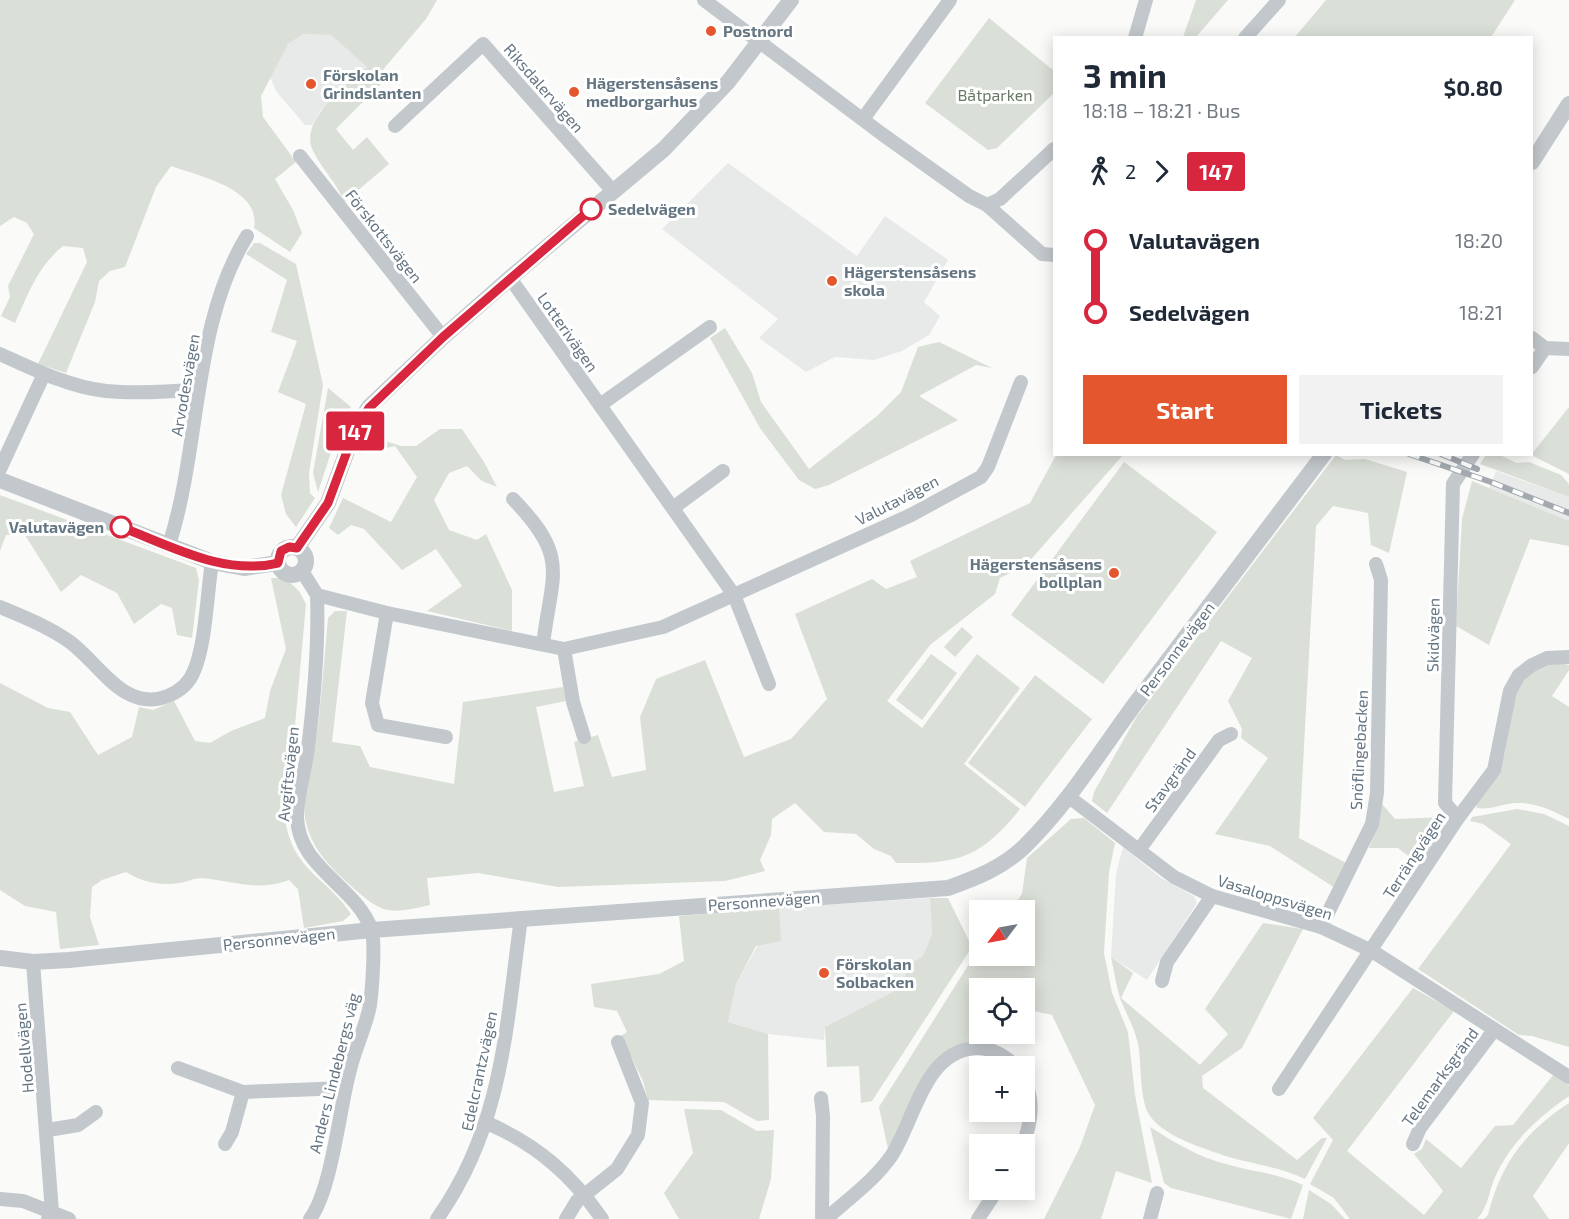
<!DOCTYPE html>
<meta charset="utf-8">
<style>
:root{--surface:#fff;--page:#f2f2f3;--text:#1f2937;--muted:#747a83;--accent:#e4572e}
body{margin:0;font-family:"Exo 2",sans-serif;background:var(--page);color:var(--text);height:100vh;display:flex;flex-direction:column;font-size:22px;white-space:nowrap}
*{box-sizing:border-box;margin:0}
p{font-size:20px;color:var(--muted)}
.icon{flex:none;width:33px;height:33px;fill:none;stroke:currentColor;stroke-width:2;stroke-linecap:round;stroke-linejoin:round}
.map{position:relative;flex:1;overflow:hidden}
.panel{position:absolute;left:1053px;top:36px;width:480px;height:420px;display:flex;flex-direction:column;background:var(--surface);border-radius:0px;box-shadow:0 3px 15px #0003}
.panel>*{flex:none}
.badge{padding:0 12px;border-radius:4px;font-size:21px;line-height:39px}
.needle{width:39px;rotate:238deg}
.fabs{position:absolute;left:969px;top:900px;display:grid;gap:12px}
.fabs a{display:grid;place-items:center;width:66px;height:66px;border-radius:0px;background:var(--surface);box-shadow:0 3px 15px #0003;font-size:30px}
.map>.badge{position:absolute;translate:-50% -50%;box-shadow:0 0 0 3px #fff}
.legs{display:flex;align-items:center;gap:9px;height:66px;padding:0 30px;font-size:20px}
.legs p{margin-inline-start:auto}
.overview{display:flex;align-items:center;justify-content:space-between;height:102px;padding:0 30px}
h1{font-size:33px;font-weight:700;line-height:45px}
.cta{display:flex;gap:12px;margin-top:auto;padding:12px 30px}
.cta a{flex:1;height:69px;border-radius:0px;background:var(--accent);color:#fff;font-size:24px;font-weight:700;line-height:69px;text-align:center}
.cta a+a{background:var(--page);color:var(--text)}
ul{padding:0 30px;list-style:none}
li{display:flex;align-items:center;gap:21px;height:72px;font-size:22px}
li i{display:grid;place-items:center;width:9px;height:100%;margin:0 8px;background:currentColor}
li i::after{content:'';width:15px;height:15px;margin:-8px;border:4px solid;border-radius:50%;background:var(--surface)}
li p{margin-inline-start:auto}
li:first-child i{background:linear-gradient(#0000 50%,currentColor 0)}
li:last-child i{background:linear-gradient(currentColor 50%,#0000 0)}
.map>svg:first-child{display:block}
.built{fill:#e8e9e9}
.green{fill:#dadfd7}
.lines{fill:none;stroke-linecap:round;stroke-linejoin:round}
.minor{stroke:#c3c8cc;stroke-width:14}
.tertiary{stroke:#c3c8cc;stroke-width:16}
.rail-casing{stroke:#a2aab0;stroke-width:6}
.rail{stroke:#fff;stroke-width:4;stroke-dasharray:11;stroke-linecap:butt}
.line-1-casing{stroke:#fff;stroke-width:14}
.line-1{stroke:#d7263d;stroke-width:9}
.poi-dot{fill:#e4572e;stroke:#fff;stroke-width:2}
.stop-1-dot{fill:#fff;stroke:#d7263d;stroke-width:3}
.labels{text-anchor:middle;stroke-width:6;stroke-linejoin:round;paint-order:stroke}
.poi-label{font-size:16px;font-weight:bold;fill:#657683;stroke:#fff;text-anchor:start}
.street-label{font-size:16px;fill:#657683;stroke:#fff}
.park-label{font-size:16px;fill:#687a64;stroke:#fff}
.stop-label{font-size:16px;font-weight:bold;fill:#657683;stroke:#fff;text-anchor:start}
</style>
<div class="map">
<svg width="1569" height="1219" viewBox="0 0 1569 1219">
<rect width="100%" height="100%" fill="#fafaf8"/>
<g class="built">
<path d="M303,34L331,35L367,67L320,111L312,125H305L276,91L270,77L288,44Z"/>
<path d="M728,163L857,256L885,216L948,260L924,302L940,316L929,335L902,351L874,360L835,357L806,372L759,338L778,319L662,229Z"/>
<path d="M1496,471L1569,497V521L1489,488Z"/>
<path d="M1123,847L1161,878L1194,896L1197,903L1147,980L1111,957L1116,874Z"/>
<path d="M930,898L932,934L923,956L913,962L896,990L825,1027L824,1040L768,1034L728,1022L736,984L779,908Z"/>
</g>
<g class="green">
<path d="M0,0H437L426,19L381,72L386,79L336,129L353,150L367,137L389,164L344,202C337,183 322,169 313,151C298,120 347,85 367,67L331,35L303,34L288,44L261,96L263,117L296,162L275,179L293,210L302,233L290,252L254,228C262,189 199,176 171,166L156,187L125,267L110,271L99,281L95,302L66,373L38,364L87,262L83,248L63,246C38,266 28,294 15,323L1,316L10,297L8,286L34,234L27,223L14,217L0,226Z"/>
<path d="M1196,0H1228L1196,37H1183Z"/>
<path d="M1326,0H1515L1491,37H1295Z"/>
<path d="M989,18L1054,71V93L997,148L988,150L925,103Z"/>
<path d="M254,243H260L296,264L323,385L309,473L310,493L315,498L296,527L286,514L281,495L306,404L278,392L297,341L271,332L287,280L246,254Z"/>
<path d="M725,328L752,373L761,402L809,469L877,416L901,392L918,347L939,342L992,368L976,365L919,396L958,420L829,485L815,489L799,480L760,428L710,338Z"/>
<path d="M328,388L351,407L337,434L318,492L313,473Z"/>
<path d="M1569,407V474L1531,455Z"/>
<path d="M440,429H462L484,462L497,487L482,481L467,466L449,473L434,500L449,530L477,540L486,534L512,590V631L427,611L462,586L436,549L402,570L364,529L351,525L338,535L329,528L343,498L391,522L417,477L395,446L359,454L366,435L401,446H416Z"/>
<path d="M1056,455H1123L1026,565L1000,578L995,594L930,645L887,701L922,728L977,654L1020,688L964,764L1020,809C980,859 957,864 896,863L891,856L874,849L856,834L824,832L795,803L772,819L771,835L760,860L765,871L725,881L558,887L478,873L427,878L430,905C387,915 382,914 349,884C329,866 312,849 306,822C300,799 312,773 315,750C321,706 324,662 328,618L335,611H347L332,742L360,746L370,767L454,784L463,702L563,687L566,701L536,707L554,792L584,786L574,742L598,735L612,777L646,770L640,717L656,679L705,660L744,757L791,739L827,699L795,614L872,579L886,589L917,577L910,561L1030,503Z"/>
<path d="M1336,455L1345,460L1365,459L1407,472L1389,553L1371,545L1368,513L1333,506L1316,526L1299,838L1346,863L1335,888L1270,846L1215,834L1268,758L1241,738L1242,729L1228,701L1252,658L1221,641L1107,813L1092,801L1094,792L1137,716Z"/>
<path d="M1486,455H1500L1517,463L1529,462L1561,475L1569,484V497L1480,464Z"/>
<path d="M1124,462L1217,532L1103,684L1011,615Z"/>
<path d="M1472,481L1569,521V546L1530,539L1489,645L1456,626L1462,519Z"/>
<path d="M0,495L196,568L199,580L192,638L177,635L172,608L161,604L134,624L117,593L81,575L61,592L25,535H6L0,551Z"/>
<path d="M271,578H285L299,591L306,604L286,825C295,871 328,879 351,914L343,921L304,928L298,889L289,880C257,892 234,881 202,878C194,878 187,882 179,883C160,886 142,882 126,872L102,880L92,887L90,917L99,945L60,949L56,912L25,906L0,890V683L48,708L70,712L98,755L132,737L139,707L153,710L174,701L195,741L210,743L231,731L265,718L270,691L286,649Z"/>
<path d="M962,627L973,637L955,657L944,647Z"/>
<path d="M931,654L957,673L922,720L896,700Z"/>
<path d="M1554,662L1569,665V670L1552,696L1569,707V819C1551,810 1535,802 1515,803C1502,804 1491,810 1477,808L1476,805L1504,756L1516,693C1524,676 1535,667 1554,662Z"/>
<path d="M1035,675L1092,719L1025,807L968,763Z"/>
<path d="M1382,804L1395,819L1446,817L1444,828L1420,865L1398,848H1369L1378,824Z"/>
<path d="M1517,809L1544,814L1569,826V1047L1532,1036L1519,1035L1418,969L1511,844L1483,824L1470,821L1472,817Z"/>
<path d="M1084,818L1115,843L1109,872L1104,953L1112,993L1128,1032L1135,1095L1152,1183L1116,1171L1101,1219H1044L1080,1147L1095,1105L1052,1015L1025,1009L1024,988H980V1042L962,1044L950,1049L888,1149L879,1107L979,948L980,956H1024V910H1011L1022,894L1027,858L1071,819Z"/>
<path d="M930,898H948L972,947L872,1101L861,1103L859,1066L827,1067L825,1027L896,990L913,962L923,956L932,934Z"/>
<path d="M779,908L781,941L756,946L736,984L728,1022L768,1034L769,1120L757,1121L724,1102L648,1100L643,1081L621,1036L627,1032L617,1011L594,1007L591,984L659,974L684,961L679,916Z"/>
<path d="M1263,923L1303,929L1242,1048L1202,1076L1203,1088L1297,1160L1322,1138H1327L1305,1179C1277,1165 1246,1164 1217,1153C1197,1146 1163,1135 1150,1116C1140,1103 1141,1066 1139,1049C1136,1030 1127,1016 1120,998C1116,985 1114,971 1111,957L1133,973L1121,998L1200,1065L1228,1034L1205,1009Z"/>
<path d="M1413,988L1454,1011L1347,1151L1424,1215L1443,1191L1414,1154L1422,1149L1426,1139L1461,1168L1495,1126L1513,1125L1554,1074L1569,1085V1096C1539,1117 1514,1139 1497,1173C1489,1188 1489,1207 1477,1219H1350L1334,1198L1310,1184L1333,1140L1313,1118Z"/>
<path d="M1569,1103V1143L1533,1196L1549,1219H1484L1488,1215C1501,1163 1525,1132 1569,1103Z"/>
<path d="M684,1109L721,1110L757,1131L774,1130L771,1179L759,1219H679L664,1193L693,1153Z"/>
<path d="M1150,1127C1174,1142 1198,1157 1226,1164C1252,1172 1278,1173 1303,1185L1291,1219L1171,1188L1164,1183Z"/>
<path d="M1309,1190L1331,1204L1345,1219H1303Z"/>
</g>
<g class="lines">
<g class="minor">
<path d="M704,0L882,134L969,196L987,205L1042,254L1054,255"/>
<path d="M1135,38L1146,0"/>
<path d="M1245,38L1279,0"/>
<path d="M863,119L950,0"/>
<path d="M395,126L483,44L612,190"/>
<path d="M300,156L443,337"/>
<path d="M987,205L1000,199L1054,149"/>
<path d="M510,278L734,595L769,684"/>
<path d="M1532,338L1545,348L1569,349"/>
<path d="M0,354C33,369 69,387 106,391C137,394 168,392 199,389"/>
<path d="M1532,367L1545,348"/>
<path d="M600,405L710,327"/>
<path d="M0,469L44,374"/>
<path d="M513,499C570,558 552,572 543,644"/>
<path d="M673,508L723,471"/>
<path d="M169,545C201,446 192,325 247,236"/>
<path d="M302,571L317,595L387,613L564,649L663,627L911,515L981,477L988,467L1021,382"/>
<path d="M0,607C24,617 49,627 70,642C100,664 124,713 168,696C180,691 189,684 194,671C206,643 207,593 212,562"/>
<path d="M387,613L372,703L378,725L446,737"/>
<path d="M564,649L573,702L584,737"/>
<path d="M1069,797L1174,877L1212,896L1321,927L1372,951L1569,1077"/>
<path d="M1458,818L1445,803L1453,484L1473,454"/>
<path d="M1139,850L1219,740L1231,734"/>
<path d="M1321,927L1372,824L1377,793L1381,580L1376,564"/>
<path d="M33,962L52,1212L48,1219"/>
<path d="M1162,981L1167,962L1212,896"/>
<path d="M178,1068L243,1092L345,1088"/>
<path d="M1279,1089L1458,818L1494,770L1510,691L1519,675L1532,665L1547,658L1569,657"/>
<path d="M821,1098L823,1116L822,1219"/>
<path d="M487,1123C536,1144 572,1175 602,1219"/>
<path d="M48,1130L78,1125L96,1112"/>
<path d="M225,1144L232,1132L243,1092"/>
<path d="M1023,1144C1031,1124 1035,1101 1024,1080"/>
<path d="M1413,1144L1420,1128L1494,1030"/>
<path d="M0,1199L23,1201L69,1219"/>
<path d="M310,1219C332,1189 339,1110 350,1070C355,1048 366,1027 370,1005C372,990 376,940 371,928C354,885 298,867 297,817C297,794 305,772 308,749C314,699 319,646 317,595"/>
<path d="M437,1219C503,1126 506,1027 521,918"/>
<path d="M566,1219L577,1201L617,1169L638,1135L642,1103L618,1042"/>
<path d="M826,1219C848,1199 875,1180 892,1155C915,1119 924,1052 975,1048C990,1047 1005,1056 1016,1066"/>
<path d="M978,1219L997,1190"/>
<path d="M1150,1219L1157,1193"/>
</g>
<g class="tertiary">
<path d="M1532,162L1569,104"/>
<path d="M0,480L212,562L244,568L278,563"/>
<circle cx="292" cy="561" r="14"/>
<path d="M297,548L328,503L356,427L369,407L443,337L510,278L664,149L728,82L791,0"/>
<path d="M0,958L33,962L69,960L372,930L948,888C976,878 1002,868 1024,847C1067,805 1099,753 1135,704C1198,621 1261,538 1324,454"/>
</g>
<defs>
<g id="rail">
<path d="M1409,454L1491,482L1569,513"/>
<path d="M1441,454L1477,469"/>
</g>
</defs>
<use href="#rail" class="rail-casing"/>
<use href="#rail" class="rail"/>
</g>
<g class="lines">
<defs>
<path id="line-1" d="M121,527C171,546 224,576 278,563L281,551L289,547L297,548L328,503L356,427L369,408L443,337L591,209"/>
</defs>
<use href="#line-1" class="line-1-casing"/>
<use href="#line-1" class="line-1"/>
</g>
<g class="poi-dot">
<circle cx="711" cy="31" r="6"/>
<circle cx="311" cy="84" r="6"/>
<circle cx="574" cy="92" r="6"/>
<circle cx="832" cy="281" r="6"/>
<circle cx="1114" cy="573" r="6"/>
<circle cx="824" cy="973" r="6"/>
</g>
<g class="stop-1-dot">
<circle cx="591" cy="209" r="10"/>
<circle cx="121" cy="527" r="10"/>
</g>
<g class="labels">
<g class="poi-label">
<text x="723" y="37">Postnord</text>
<text x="323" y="81">Förskolan<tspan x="323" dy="18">Grindslanten</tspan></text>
<text x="586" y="89">Hägerstensåsens<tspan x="586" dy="18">medborgarhus</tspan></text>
<text x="844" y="278">Hägerstensåsens<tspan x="844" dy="18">skola</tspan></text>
<text x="1102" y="570" text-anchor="end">Hägerstensåsens<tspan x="1102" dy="18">bollplan</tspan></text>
<text x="836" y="970">Förskolan<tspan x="836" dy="18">Solbacken</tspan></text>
</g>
<g class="street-label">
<text transform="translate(544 88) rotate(49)" y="6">Riksdalervägen</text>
<text transform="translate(384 236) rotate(52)" y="6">Förskottsvägen</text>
<text transform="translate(568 332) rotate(55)" y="6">Lotterivägen</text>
<text transform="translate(185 385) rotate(-80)" y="6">Arvodesvägen</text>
<text transform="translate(897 500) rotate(-27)" y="6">Valutavägen</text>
<text transform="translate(1433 635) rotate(-89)" y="6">Skidvägen</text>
<text transform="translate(1177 649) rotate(-53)" y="6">Personnevägen</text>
<text transform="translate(1359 750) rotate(-87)" y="6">Snöflingebacken</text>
<text transform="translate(288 774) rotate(-84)" y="6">Avgiftsvägen</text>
<text transform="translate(1170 780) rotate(-54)" y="6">Stavgränd</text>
<text transform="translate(1414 855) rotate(-57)" y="6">Terrängvägen</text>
<text transform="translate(1275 897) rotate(17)" y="6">Vasaloppsvägen</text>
<text transform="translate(764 901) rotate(-4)" y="6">Personnevägen</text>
<text transform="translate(279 939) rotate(-6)" y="6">Personnevägen</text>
<text transform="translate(24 1048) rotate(-95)" y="6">Hodellvägen</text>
<text transform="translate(479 1071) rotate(-78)" y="6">Edelcrantzvägen</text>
<text transform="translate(334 1073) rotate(-76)" y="6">Anders Lindebergs väg</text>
<text transform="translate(1440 1077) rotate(-54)" y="6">Telemarksgränd</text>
</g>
<g class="park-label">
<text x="995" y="101">Båtparken</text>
</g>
<g class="stop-label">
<text x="608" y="215">Sedelvägen</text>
<text x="104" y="533" text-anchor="end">Valutavägen</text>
</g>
</g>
</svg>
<div class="fabs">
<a><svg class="needle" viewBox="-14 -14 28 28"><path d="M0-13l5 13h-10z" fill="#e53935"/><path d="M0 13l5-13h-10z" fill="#747a83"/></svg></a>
<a><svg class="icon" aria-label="locate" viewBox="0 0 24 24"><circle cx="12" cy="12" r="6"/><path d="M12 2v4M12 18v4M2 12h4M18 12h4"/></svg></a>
<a>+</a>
<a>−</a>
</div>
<b class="badge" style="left:355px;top:431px;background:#d7263d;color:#fff">147</b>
<section class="panel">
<div class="overview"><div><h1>3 min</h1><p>18:18 – 18:21 · Bus</p></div><b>$0.80</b></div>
<div class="legs"><svg class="icon" aria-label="walk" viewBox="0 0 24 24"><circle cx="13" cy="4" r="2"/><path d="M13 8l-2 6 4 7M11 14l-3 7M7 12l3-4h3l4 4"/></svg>2<svg class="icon" aria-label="forward" viewBox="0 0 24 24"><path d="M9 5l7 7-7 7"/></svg><b class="badge" style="background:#d7263d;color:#fff">147</b></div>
<ul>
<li><i style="color:#d7263d"></i><b>Valutavägen</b><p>18:20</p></li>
<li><i style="color:#d7263d"></i><b>Sedelvägen</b><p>18:21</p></li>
</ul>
<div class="cta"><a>Start</a><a>Tickets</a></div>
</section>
</div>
